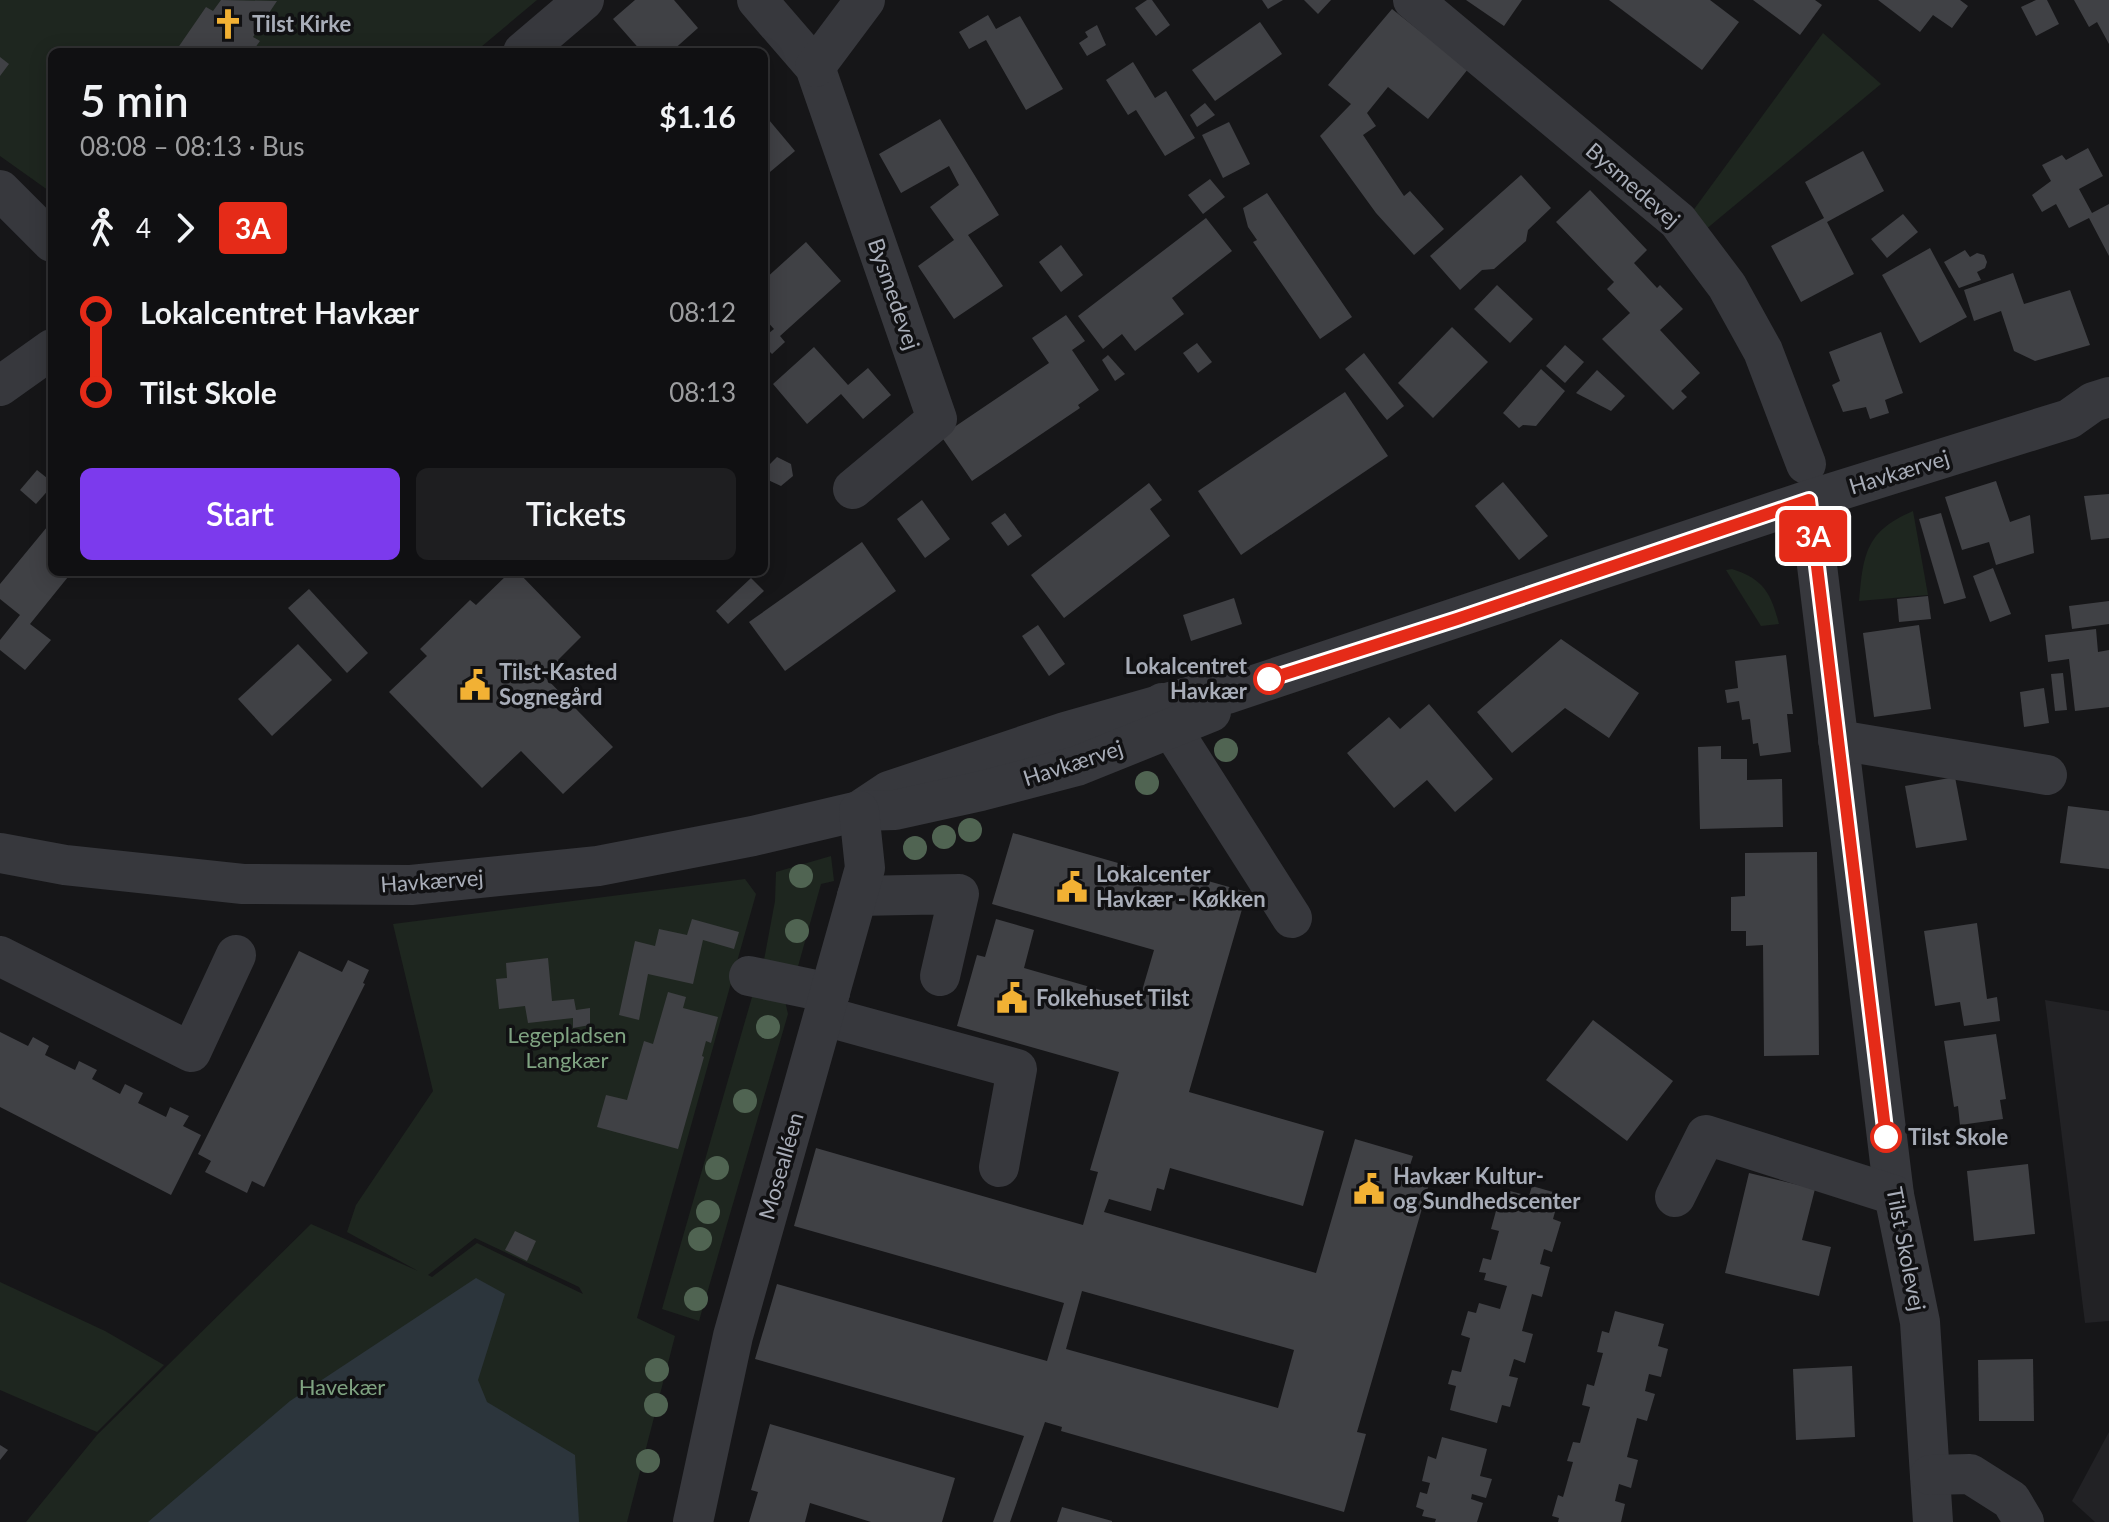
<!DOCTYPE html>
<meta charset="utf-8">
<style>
:root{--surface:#101012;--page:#1e1e20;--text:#f1f3f6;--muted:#9c9d9f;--line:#303032;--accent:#7c3aed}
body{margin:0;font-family:Lato,sans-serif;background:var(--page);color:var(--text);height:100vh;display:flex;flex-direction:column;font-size:30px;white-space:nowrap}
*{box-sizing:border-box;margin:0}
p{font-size:26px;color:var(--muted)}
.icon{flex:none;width:44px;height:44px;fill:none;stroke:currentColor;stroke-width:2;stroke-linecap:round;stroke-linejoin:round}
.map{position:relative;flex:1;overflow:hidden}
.sheet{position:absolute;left:48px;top:48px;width:720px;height:528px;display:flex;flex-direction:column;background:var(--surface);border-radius:12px;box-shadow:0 4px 20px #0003,0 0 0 2px var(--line)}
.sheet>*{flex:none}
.badge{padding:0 16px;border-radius:6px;font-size:28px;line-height:52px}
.map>.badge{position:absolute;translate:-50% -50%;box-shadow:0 0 0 4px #fff}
.legs{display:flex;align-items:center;gap:12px;height:88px;padding:0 32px;font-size:26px}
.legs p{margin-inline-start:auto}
.head{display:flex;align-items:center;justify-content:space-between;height:136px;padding:0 32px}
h1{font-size:44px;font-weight:600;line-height:60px}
.cta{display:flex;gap:16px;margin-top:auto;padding:16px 32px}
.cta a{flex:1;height:92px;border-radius:12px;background:var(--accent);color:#fff;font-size:32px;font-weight:600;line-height:92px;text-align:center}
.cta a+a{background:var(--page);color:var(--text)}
ul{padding:0 32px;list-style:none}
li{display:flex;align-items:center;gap:28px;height:80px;font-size:30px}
li i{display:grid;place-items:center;width:12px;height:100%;margin:0 10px;background:currentColor}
li i::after{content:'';width:20px;height:20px;margin:-10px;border:6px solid;border-radius:50%;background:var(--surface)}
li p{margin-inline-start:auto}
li:first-child i{background:linear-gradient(#0000 50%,currentColor 0)}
li:last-child i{background:linear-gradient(currentColor 50%,#0000 0)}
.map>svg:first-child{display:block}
.built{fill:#222225}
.green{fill:#1e261f;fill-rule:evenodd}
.water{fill:#2c353c}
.building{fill:#404145;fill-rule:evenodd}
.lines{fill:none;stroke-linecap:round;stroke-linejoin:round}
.minor{stroke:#37383d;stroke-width:40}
.tree{fill:#506452}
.line-1-casing{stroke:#fff;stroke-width:18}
.line-1{stroke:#e52b18;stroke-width:12}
.stop-1-dot{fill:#fff;stroke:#e52b18;stroke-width:4}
.labels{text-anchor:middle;stroke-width:7;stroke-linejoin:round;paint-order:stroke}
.poi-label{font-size:22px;font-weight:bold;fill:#a8adb8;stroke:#111113;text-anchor:start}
.street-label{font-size:22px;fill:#a8adb8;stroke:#111113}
.stop-label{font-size:22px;font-weight:bold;fill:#a8adb8;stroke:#111113;text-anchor:end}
.park-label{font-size:22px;fill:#7fa381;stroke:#111113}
</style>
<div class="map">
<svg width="2109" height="1522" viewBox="0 0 2109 1522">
<rect width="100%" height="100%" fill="#161618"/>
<g class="built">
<path d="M2045,1000L2109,1011V1321L2085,1323Z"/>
<path d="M2109,1432V1522H2095L2072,1501Z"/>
</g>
<g class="green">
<path d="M0,0H537L475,52H52V193L0,156Z"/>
<path d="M1823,33L1881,84L1705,230L1692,212Z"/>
<path d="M1913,511L1928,595L1859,601C1863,554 1866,531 1913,511Z"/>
<path d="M1732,569C1764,579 1771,594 1779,624L1761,626L1726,570Z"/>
<path d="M831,856L834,881L821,884L797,970L764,960L775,901L776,872Z"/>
<path d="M745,879L756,894L637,1318L675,1336L627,1522H26L97,1435L311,1224L418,1271L347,1232L356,1205L433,1091L393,924ZM475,1238L579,1287L583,1294L477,1243L432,1277L428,1275Z"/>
<path d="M758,995L785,1001L788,1014L699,1321L662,1309L752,997Z"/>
<path d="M0,1282L105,1331L164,1365L97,1432L0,1390Z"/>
</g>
<path class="water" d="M476,1278L505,1294L478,1380L487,1402L575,1455L579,1522H148L290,1401Z"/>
<g class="building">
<path d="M221,0L277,1L253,37L260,41L252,52H175L206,7L213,11Z"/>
<path d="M635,0H674L698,28L671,52H642L613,19Z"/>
<path d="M1147,0H1152L1170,25L1156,36L1135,8Z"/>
<path d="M1262,0H1283L1268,9Z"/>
<path d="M1304,0H1331L1318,14Z"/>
<path d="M1466,0H1522L1504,26Z"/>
<path d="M1609,0H1710L1739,22L1702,70Z"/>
<path d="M1753,0H1815L1822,5L1800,35Z"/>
<path d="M1878,0H1960L1968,6L1952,28L1933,15L1920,32Z"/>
<path d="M2036,0H2047L2059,24L2036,36L2021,7Z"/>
<path d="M2074,0H2109V44L2097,22L2089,27Z"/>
<path d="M1392,9L1468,69L1428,119L1388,87L1367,113L1376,126L1363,135L1404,196L1410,191L1444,229L1414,255L1376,213L1320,136L1351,104L1328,85Z"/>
<path d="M988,15L996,29L1020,16L1063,89L1026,110L986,40L969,49L959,32Z"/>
<path d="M1260,22L1282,54L1215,101L1192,70Z"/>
<path d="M1097,25L1106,45L1087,56L1079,43L1088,37L1085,32Z"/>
<path d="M0,57L9,64L0,76Z"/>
<path d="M1133,62L1155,98L1166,91L1195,138L1165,156L1136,110L1128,115L1106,80Z"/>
<path d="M1205,103L1215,115L1197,127L1190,115Z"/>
<path d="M764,114L795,151L764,177Z"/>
<path d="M940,119L999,215L968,235L1003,286L954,319L918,266L954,240L930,207L959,185L949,166L901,193L879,154Z"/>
<path d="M1229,122L1250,164L1223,178L1202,135Z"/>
<path d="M2088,148L2103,176L2079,189L2092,213L2109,204V256L2089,218L2069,228L2056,204L2042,212L2032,195L2051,181L2042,165L2062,155L2066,160Z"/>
<path d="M1863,151L1884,191L1827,222L1854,274L1801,302L1771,246L1824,218L1805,182Z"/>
<path d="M1521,175L1551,208L1528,230L1526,241L1494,269L1482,270L1460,290L1430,256Z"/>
<path d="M1210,179L1225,197L1203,214L1188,195Z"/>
<path d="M1590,190L1647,250L1634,263L1657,288L1660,285L1683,309L1660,330L1700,373L1681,391L1687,397L1673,410L1602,339L1630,313L1607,289L1614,282L1556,222Z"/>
<path d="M1267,193L1352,317L1320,339L1253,242L1257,240L1248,227L1243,208Z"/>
<path d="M1903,214L1918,232L1887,258L1871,239Z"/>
<path d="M1206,218L1232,251L1172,298L1184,314L1135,351L1122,334L1103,349L1078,316Z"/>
<path d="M806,242L841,281L780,336L785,342L772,354L764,346V337L774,329L764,318V280Z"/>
<path d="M1061,245L1083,275L1061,292L1039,262Z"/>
<path d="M1930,248L1967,317L1920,343L1882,275Z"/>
<path d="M1965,250L1970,257L1977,253L1984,255L1987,262L1985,268L1977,272L1981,280L1959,288L1944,262Z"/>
<path d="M2013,273L2024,304L2070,290L2090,345L2035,361L2014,351L2001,311L1974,321L1964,290Z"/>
<path d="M1497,285L1533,319L1510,343L1474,309Z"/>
<path d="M1066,315L1085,341L1072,350L1099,390L1078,405L1080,408L972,481L941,436L1049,363L1032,338Z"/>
<path d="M1452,327L1488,362L1433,418L1398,383Z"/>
<path d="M1881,332L1903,393L1885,400L1889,413L1870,419L1866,407L1843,412L1832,385L1840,381L1829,352Z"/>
<path d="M1197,343L1212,362L1198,373L1183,353Z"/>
<path d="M1565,345L1584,362L1565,383L1546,366Z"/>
<path d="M814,347L848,385L868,368L891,395L863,419L841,394L807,424L773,384Z"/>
<path d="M1364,353L1404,406L1387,420L1345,369Z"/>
<path d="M1108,355L1125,374L1115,381L1102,360Z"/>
<path d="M1541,369L1565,391L1536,426L1523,425L1519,428L1503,413Z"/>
<path d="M1597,370L1625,396L1611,411L1576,393Z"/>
<path d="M1345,392L1388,456L1241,555L1198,491Z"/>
<path d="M777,457L791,464L793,476L781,486L768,480L767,467Z"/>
<path d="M37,470L52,482V486L36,504L20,490Z"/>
<path d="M1996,481L2010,522L2030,515L2034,553L1996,565L1989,542L1962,550L1945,497Z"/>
<path d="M1503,482L1548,536L1519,560L1475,506Z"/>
<path d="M1149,483L1162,500L1150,509L1170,536L1064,618L1031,575Z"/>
<path d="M2109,494V538L2091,540L2084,496Z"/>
<path d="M922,500L950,539L925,558L897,519Z"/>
<path d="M1005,513L1022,536L1008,546L991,523Z"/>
<path d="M1941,513L1966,598L1944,604L1919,519Z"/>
<path d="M52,521V572H72L30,624L51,640L25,670L0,650V640L20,615L0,599V584Z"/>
<path d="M862,542L896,591L785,671L749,622Z"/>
<path d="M1993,568L2011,614L1990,622L1973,576Z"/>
<path d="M510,572H518L581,637L558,660L565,667L553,679L546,671L542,674L613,747L563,794L521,751L482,788L389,692L427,656L420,649L470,600L476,605Z"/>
<path d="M751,578L764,591L728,624L716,611Z"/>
<path d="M309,589L368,653L347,673L288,608Z"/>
<path d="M1928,596L1931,619L1899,622L1897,599Z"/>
<path d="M1234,598L1242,624L1191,641L1183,615Z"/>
<path d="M2109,601V624L2072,629L2069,606Z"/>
<path d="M1038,625L1065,664L1049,676L1022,636Z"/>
<path d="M1919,625L1931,709L1874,717L1863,633Z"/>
<path d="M2096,629L2098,652L2109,650V707L2075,711L2069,659L2048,662L2045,635Z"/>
<path d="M1561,639L1639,693L1609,738L1565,708L1512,753L1477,712Z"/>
<path d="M298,644L332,680L272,736L238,699Z"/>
<path d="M1786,655L1793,714H1787L1791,752L1760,756L1758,743L1753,744L1750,719L1742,720L1739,701L1727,703L1725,690L1738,688L1735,661Z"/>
<path d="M2063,673L2067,710L2055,711L2051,674Z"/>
<path d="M2044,688L2049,723L2024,727L2020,692Z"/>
<path d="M1429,704L1493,779L1455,812L1427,780L1394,808L1347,753L1389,717L1400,729Z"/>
<path d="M1721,746V759H1747V780L1782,779L1783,827L1700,829L1698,747Z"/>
<path d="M1955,777L1967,840L1916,848L1905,786Z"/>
<path d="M2068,806L2109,811V869L2060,863Z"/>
<path d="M1013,833L1174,879L1176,872L1247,892L1189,1092L1324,1131L1303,1206L1170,1168L1164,1190L1157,1188L1151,1211L1109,1199L1104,1212L1316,1273L1355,1139L1413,1156L1407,1174L1430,1181L1357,1432L1366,1434L1344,1512L1061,1431L1062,1427L1045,1422L1010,1522H993L1024,1436L755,1359L777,1284L1047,1361L1064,1303L794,1226L816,1148L1083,1225L1098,1172L1090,1170L1119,1072L957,1026L977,955L985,957L996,919L1034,930L1024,968L1139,1001L1154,950L992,904ZM1082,1291L1294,1350L1278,1408L1066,1349Z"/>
<path d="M1817,852L1819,1055L1764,1056L1763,945L1746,946V931H1731V897L1745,896V853Z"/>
<path d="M692,919L739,932L734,949L703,940L693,984L648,974L639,1020L619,1015L635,941L655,946L659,929L687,935Z"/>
<path d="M1977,923L1987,999L1997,997L2000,1021L1964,1026L1960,1002L1935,1006L1924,931Z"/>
<path d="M299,951L342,972L348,960L369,970L363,983L365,984L264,1187L252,1181L247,1193L205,1172L211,1161L198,1154Z"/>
<path d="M548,958L552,1001L574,999L576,1010L590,1008V1025L573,1028V1018L528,1023L525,1006L499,1009L496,979L507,978L506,963Z"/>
<path d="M668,992L686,997L683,1008L718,1017L711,1043L706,1041L702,1056L704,1057L678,1149L597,1127L606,1095L627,1100L644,1041L653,1044Z"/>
<path d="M1593,1020L1673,1081L1627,1141L1546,1080Z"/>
<path d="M0,1032L28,1046L33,1037L49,1046L45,1055L75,1070L79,1061L97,1070L92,1079L120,1094L125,1084L143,1093L138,1103L166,1117L170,1107L189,1116L183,1126L201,1135L171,1195L0,1107Z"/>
<path d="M1996,1034L2006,1099L2000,1100L2003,1119L1960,1125L1958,1106L1954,1107L1944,1041Z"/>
<path d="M2028,1164L2035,1234L1974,1241L1967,1171Z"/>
<path d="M1749,1173L1815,1189L1802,1240L1831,1247L1819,1296L1725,1273Z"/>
<path d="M1532,1186L1560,1194L1553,1219L1561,1222L1552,1252L1544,1249L1540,1264L1550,1267L1542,1297L1532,1294L1522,1331L1533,1334L1525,1363L1514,1359L1509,1376L1518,1378L1510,1407L1502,1405L1497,1423L1450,1410L1456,1386L1448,1384L1452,1370L1461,1372L1470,1338L1461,1335L1468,1311L1476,1313L1479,1303L1500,1309L1507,1286L1484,1280L1486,1273L1479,1272L1483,1258L1491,1260L1499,1231L1491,1229L1499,1200L1507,1203L1510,1191L1529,1196Z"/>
<path d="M515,1231L536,1241L527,1261L505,1250Z"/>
<path d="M1615,1311L1664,1324L1658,1346L1668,1349L1661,1377L1649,1374L1645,1391L1655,1394L1647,1421L1637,1418L1627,1457L1638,1460L1631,1488L1619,1484L1615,1501L1625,1504L1621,1522H1558L1559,1518L1552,1516L1558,1495L1563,1497L1573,1462L1567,1461L1573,1442L1580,1443L1590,1407L1582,1405L1587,1384L1594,1386L1603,1353L1597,1352L1602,1331L1609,1333Z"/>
<path d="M2033,1359L2034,1421H1979L1978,1360Z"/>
<path d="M1852,1366L1855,1437L1796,1440L1793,1369Z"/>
<path d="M770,1424L955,1478L942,1522H871L810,1503L805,1522H749L758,1492L751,1490Z"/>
<path d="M1442,1437L1487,1449L1480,1476L1492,1479L1486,1498L1472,1494L1471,1499L1483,1503L1477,1522H1435L1436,1519L1422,1516L1424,1510L1416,1507L1420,1492L1427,1494L1430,1483L1422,1481L1428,1456L1436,1459Z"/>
<path d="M0,1445L8,1450L0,1460Z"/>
<path d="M1062,1507L1112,1521V1522H1057Z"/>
</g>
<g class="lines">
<g class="minor">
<path d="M757,0L815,67L937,419L853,489"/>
<path d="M1413,0L1678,221L1727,286L1763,351L1806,464"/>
<path d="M523,52L584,0"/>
<path d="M815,67L865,0"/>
<path d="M0,190L52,242"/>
<path d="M0,386L52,349"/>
<path d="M1809,500L1894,1195L1920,1322L1933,1522"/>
<path d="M1162,703L1171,728L1292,918"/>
<path d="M1838,740L2047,775"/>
<path d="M859,811L889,791L1065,732L1202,693L1227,694L1809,500L2069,419L2093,402L2109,397"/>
<path d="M0,853L65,865L243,884L411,885L598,866L753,836L859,811L895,810L981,791L1077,766L1211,712"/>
<path d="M857,896L959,894L940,976"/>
<path d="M0,956L191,1052L236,955"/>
<path d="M749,976L830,993"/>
<path d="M824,1016L1017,1069L999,1167"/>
<path d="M1675,1197L1706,1135L1894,1195"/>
<path d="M1930,1475L1970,1474L2011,1500L2024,1522"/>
<path d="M693,1522L733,1336L865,868L859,811"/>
</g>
</g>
<g class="tree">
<circle cx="1226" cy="750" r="12"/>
<circle cx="1147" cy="783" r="12"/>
<circle cx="970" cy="830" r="12"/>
<circle cx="944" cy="837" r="12"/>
<circle cx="915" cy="848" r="12"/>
<circle cx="801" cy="876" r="12"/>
<circle cx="797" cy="931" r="12"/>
<circle cx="768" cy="1027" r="12"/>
<circle cx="745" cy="1101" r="12"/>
<circle cx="717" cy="1168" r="12"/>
<circle cx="708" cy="1212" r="12"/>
<circle cx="700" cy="1239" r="12"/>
<circle cx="696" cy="1299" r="12"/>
<circle cx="657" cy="1370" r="12"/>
<circle cx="656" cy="1405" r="12"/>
<circle cx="648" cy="1461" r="12"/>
</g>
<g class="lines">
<defs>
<path id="line-1" d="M1269,679L1457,619L1809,500L1886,1137"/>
</defs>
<use href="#line-1" class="line-1-casing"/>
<use href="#line-1" class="line-1"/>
</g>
<defs>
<symbol id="church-bare" viewBox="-9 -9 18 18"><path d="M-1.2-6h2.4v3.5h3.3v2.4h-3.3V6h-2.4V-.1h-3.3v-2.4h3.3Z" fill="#f2b134" stroke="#111113" stroke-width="2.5" paint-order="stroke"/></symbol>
<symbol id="civic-bare" viewBox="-9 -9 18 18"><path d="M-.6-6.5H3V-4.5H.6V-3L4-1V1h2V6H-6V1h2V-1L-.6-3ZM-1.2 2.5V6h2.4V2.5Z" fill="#f2b134" stroke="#111113" stroke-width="2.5" paint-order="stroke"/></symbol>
</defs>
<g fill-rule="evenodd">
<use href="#church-bare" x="206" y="2" width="44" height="44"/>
<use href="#civic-bare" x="453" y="663" width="44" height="44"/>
<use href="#civic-bare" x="1050" y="865" width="44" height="44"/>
<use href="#civic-bare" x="990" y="976" width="44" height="44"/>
<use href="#civic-bare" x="1347" y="1167" width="44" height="44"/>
</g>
<g class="stop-1-dot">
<circle cx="1269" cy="679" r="14"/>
<circle cx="1886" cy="1137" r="14"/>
</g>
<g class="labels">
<g class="poi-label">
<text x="252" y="32">Tilst Kirke</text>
<text x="499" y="680">Tilst-Kasted<tspan x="499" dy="25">Sognegård</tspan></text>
<text x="1096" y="882">Lokalcenter<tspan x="1096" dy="25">Havkær - Køkken</tspan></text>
<text x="1036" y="1006">Folkehuset Tilst</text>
<text x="1393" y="1184">Havkær Kultur-<tspan x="1393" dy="25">og Sundhedscenter</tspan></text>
</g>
<g class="street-label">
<text transform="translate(1633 185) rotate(41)" y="8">Bysmedevej</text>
<text transform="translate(894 294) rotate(71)" y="8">Bysmedevej</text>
<text transform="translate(1899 472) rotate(-17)" y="8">Havkærvej</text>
<text transform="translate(1073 763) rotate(-18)" y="8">Havkærvej</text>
<text transform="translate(432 881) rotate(-4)" y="8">Havkærvej</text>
<text transform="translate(781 1166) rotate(-74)" y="8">Mosealléen</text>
<text transform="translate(1906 1249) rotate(79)" y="8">Tilst Skolevej</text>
</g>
<g class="stop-label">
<text x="1247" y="674">Lokalcentret<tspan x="1247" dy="25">Havkær</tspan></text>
<text x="1908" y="1145" text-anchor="start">Tilst Skole</text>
</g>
<g class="park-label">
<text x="567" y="1043">Legepladsen<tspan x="567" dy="25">Langkær</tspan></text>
<text x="342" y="1395">Havekær</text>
</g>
</g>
</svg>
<b class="badge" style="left:1813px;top:536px;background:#e52b18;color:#fff">3A</b>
<section class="sheet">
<div class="head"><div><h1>5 min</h1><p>08:08 – 08:13 · Bus</p></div><b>$1.16</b></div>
<div class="legs"><svg class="icon" aria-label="walk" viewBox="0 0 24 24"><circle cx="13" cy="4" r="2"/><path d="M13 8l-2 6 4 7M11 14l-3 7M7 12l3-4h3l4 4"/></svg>4<svg class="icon" aria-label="forward" viewBox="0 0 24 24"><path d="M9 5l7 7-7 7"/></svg><b class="badge" style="background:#e52b18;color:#fff">3A</b></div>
<ul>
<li><i style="color:#e52b18"></i><b>Lokalcentret Havkær</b><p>08:12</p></li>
<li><i style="color:#e52b18"></i><b>Tilst Skole</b><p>08:13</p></li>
</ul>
<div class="cta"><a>Start</a><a>Tickets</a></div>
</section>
</div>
